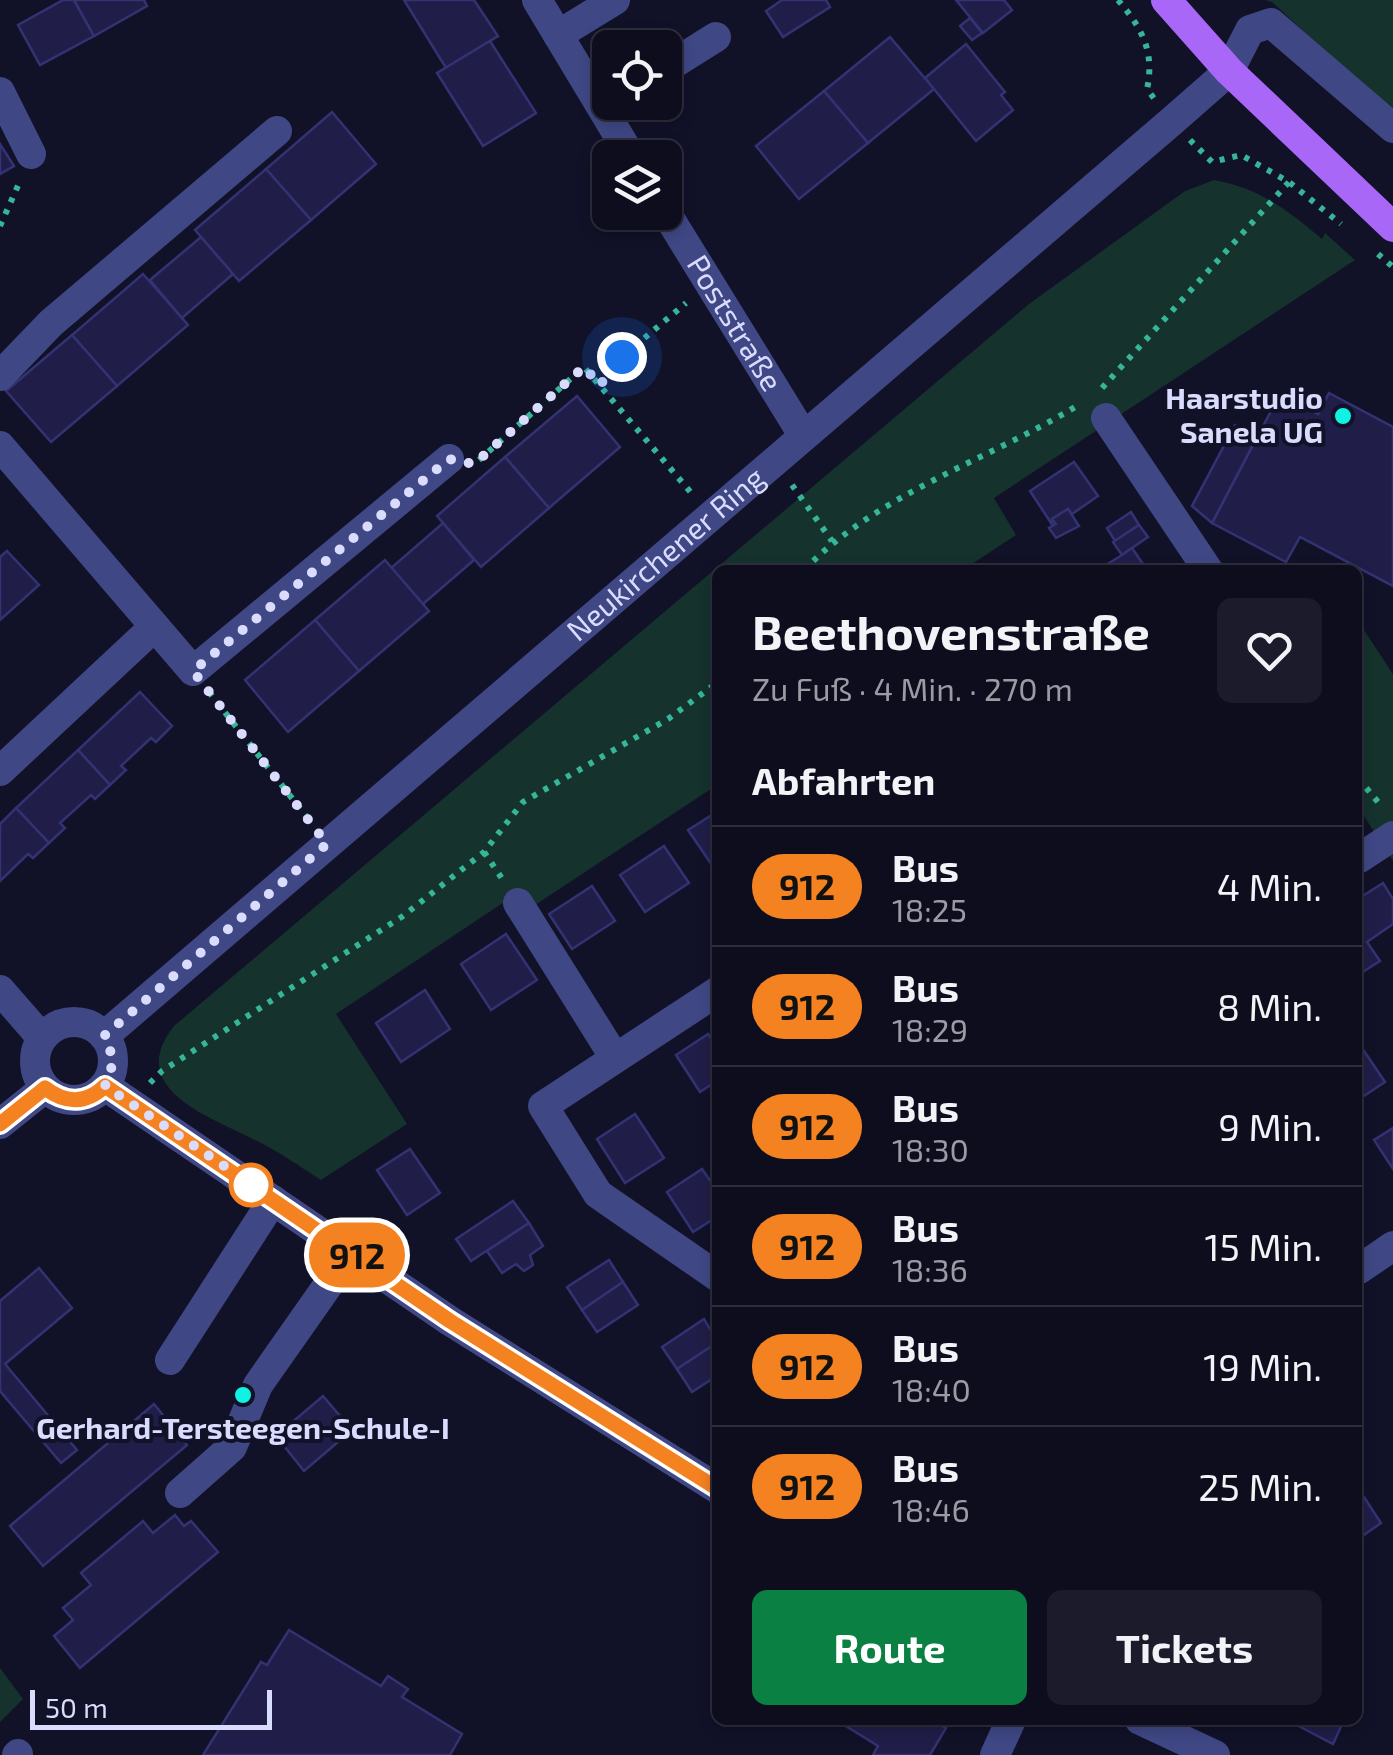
<!DOCTYPE html>
<html lang="de">
<meta charset="utf-8">
<style>
:root{--surface:#0d0d1e;--page:#1b1b2b;--text:#f1f3f6;--muted:#9a9ca4;--line:#2d2d3c;--accent:#0b8043}
body{margin:0;font-family:"Exo 2",sans-serif;background:var(--page);color:var(--text);height:100vh;display:flex;flex-direction:column;font-size:38px;white-space:nowrap}
*{box-sizing:border-box;margin:0}
p{font-size:32px;color:var(--muted)}
.icon{flex:none;width:55px;height:55px;fill:none;stroke:currentColor;stroke-width:2;stroke-linecap:round;stroke-linejoin:round}
.map{position:relative;flex:1;overflow:hidden}
.details{position:absolute;left:712px;top:565px;width:650px;height:1160px;display:flex;flex-direction:column;background:var(--surface);border-radius:15px;box-shadow:0 5px 15px #0003,0 0 0 2px var(--line)}
.details>*{flex:none}
.badge{padding:0 20px;border-radius:32px;font-size:35px;line-height:65px}
.fabs{position:absolute;left:592px;top:30px;display:grid;gap:20px}
.fabs a{display:grid;place-items:center;width:90px;height:90px;border-radius:15px;background:var(--surface);box-shadow:0 5px 15px #0003,0 0 0 2px var(--line);font-size:50px}
.scale{position:absolute;left:30px;bottom:25px;width:242px;box-sizing:border-box;padding-left:10px;border:5px solid #dadcfd;border-top:0;font-size:28px;line-height:35px;white-space:nowrap;color:#dadcfd;-webkit-text-stroke:8px #111128;paint-order:stroke}
.you{position:absolute;width:50px;height:50px;margin:-25px;border:8px solid #fff;border-radius:50%;background:#1a73e8;box-shadow:0 0 0 15px #1a73e833}
.map>.badge{position:absolute;translate:-50% -50%;box-shadow:0 0 0 5px #fff}
h2{padding:0 40px;font-size:38px;line-height:90px}
.round{display:grid;place-items:center;flex:none;width:105px;height:105px;border-radius:15px;background:var(--page)}
.summary{display:flex;align-items:center;justify-content:space-between;height:170px;padding:0 40px}
h1{font-size:48px;font-weight:700;line-height:75px}
.primary-button{display:flex;gap:20px;margin-top:auto;padding:20px 40px}
.primary-button a{flex:1;height:115px;border-radius:15px;background:var(--accent);color:#fff;font-size:40px;font-weight:700;line-height:115px;text-align:center}
.primary-button a+a{background:var(--page);color:var(--text)}
ul{padding:0;list-style:none}
li{display:flex;align-items:center;gap:30px;height:120px;padding:0 40px;border-top:2px solid var(--line)}
li div{flex:1}
li b{display:block;font-size:38px}
li em{font-style:normal}
li .badge{min-width:110px;font-weight:700;text-align:center}
.map>svg:first-child{display:block}
.green{fill:#15322c}
.building{fill:#201e48;stroke:#333273;stroke-width:2.5}
.lines{fill:none;stroke-linecap:round;stroke-linejoin:round}
.path{stroke:#36b598;stroke-width:6;stroke-dasharray:5 8;stroke-linecap:butt}
.minor{stroke:#3f4885;stroke-width:30}
.major{stroke:#a967f8;stroke-width:30}
.line-casing{stroke:#fff;stroke-width:22}
.line{stroke:#f58220;stroke-width:15}
.walk{stroke:#dadcfd;stroke-width:10;stroke-dasharray:0 18}
.poi-dot{fill:#10f3e4;stroke:#111128;stroke-width:4}
.stop-dot{fill:#fff;stroke:#f58220;stroke-width:5}
.labels{text-anchor:middle;stroke-width:8;stroke-linejoin:round;paint-order:stroke}
.street-label{font-size:30px;fill:#dadcfd;stroke:#111128}
.poi-label{font-size:30px;font-weight:bold;fill:#dadcfd;stroke:#111128;text-anchor:end}
</style>
<div class="map">
<svg width="1393" height="1755" viewBox="0 0 1393 1755">
<rect width="100%" height="100%" fill="#111128"/>
<g class="green">
<path d="M1265,0H1393V114L1272,2Z"/>
<path d="M1214,180C1260,188 1287,210 1322,239L1325,233L1355,260L994,498L1016,535L963,570H718L717,785L529,909L518,893L336,1014L407,1124L321,1180C299,1166 278,1151 255,1140C210,1117 124,1089 174,1026L1029,304L1185,191Z"/>
<path d="M1358,621L1393,674V861L1358,807Z"/>
<path d="M0,1668L23,1699L0,1722Z"/>
</g>
<g class="building">
<path d="M63,0H74L94,36L40,65L18,25Z"/>
<path d="M74,0H144L147,6L94,36Z"/>
<path d="M404,0H474L498,36L446,68Z"/>
<path d="M782,0H826L830,7L783,37L766,11Z"/>
<path d="M956,0H1004L1012,10L983,33Z"/>
<path d="M970,18L982,33L972,40L960,26Z"/>
<path d="M890,37L934,89L868,143L824,91Z"/>
<path d="M490,41L536,113L483,146L437,73Z"/>
<path d="M966,44L1005,92L1001,95L1013,110L976,141L925,78Z"/>
<path d="M824,91L868,143L799,199L756,146Z"/>
<path d="M332,112L376,164L311,220L266,169Z"/>
<path d="M0,144L14,166L0,174Z"/>
<path d="M266,169L311,220L239,281L195,230Z"/>
<path d="M201,237L233,274L182,318L150,280Z"/>
<path d="M143,274L188,325L117,386L72,335Z"/>
<path d="M72,335L117,386L51,442L6,391Z"/>
<path d="M1329,393L1393,427V586L1300,537L1286,562L1212,523L1280,394L1318,414Z"/>
<path d="M577,396L620,447L549,508L505,457Z"/>
<path d="M1235,425L1257,437L1212,523L1192,506Z"/>
<path d="M505,457L549,508L481,567L437,516Z"/>
<path d="M1074,462L1098,496L1072,514L1068,509L1052,519L1053,526L1030,491Z"/>
<path d="M1068,509L1079,526L1056,538L1049,528L1056,524L1052,519Z"/>
<path d="M1131,512L1139,525L1115,541L1107,528Z"/>
<path d="M443,523L474,560L423,604L391,568Z"/>
<path d="M1139,525L1148,537L1122,555L1113,542Z"/>
<path d="M1132,548L1147,570H1098L1122,555Z"/>
<path d="M7,551L39,585L0,620V557Z"/>
<path d="M385,560L429,611L359,671L315,620Z"/>
<path d="M315,620L359,671L288,732L245,680Z"/>
<path d="M140,692L172,726L156,742L151,738L121,766L126,770L110,785L78,750Z"/>
<path d="M78,750L110,785L95,799L91,795L60,823L65,828L49,843L16,808Z"/>
<path d="M16,808L49,843L33,858L28,854L0,881V824Z"/>
<path d="M718,811V874L688,830Z"/>
<path d="M664,846L689,883L645,912L620,875Z"/>
<path d="M1383,883L1393,899V924L1367,942L1380,961L1358,975V899Z"/>
<path d="M592,886L615,921L572,949L549,914Z"/>
<path d="M506,934L537,980L491,1010L461,964Z"/>
<path d="M425,990L450,1029L401,1062L376,1023Z"/>
<path d="M708,1034L718,1048V1080L700,1092L676,1055Z"/>
<path d="M1358,1042L1385,1082L1358,1100Z"/>
<path d="M635,1114L664,1158L625,1183L597,1139Z"/>
<path d="M1393,1128V1169L1374,1140Z"/>
<path d="M410,1149L440,1193L407,1215L377,1170Z"/>
<path d="M702,1169L718,1192V1216L693,1232L667,1192Z"/>
<path d="M513,1201L529,1223L471,1261L456,1239Z"/>
<path d="M529,1223L543,1246L530,1255L533,1265L524,1271L516,1264L502,1273L487,1251Z"/>
<path d="M609,1260L623,1282L582,1310L567,1287Z"/>
<path d="M39,1268L72,1308L5,1364L77,1450L61,1463L0,1391V1301Z"/>
<path d="M623,1282L638,1305L597,1332L582,1310Z"/>
<path d="M704,1319L718,1342L677,1369L662,1347Z"/>
<path d="M718,1342V1375L692,1392L677,1369Z"/>
<path d="M323,1396L352,1430L304,1471L276,1436Z"/>
<path d="M154,1404L187,1445L43,1566L10,1526Z"/>
<path d="M1358,1488L1381,1523L1358,1539Z"/>
<path d="M175,1515L184,1526L191,1521L218,1552L80,1668L54,1636L73,1620L63,1608L91,1585L81,1573L143,1521L153,1533Z"/>
<path d="M289,1630L381,1686L388,1676L408,1689L402,1697L462,1734L450,1755H203L261,1662L267,1665Z"/>
<path d="M836,1720H931L946,1728L930,1755H873L878,1746Z"/>
<path d="M1287,1720H1344L1333,1744Z"/>
</g>
<g class="lines">
<g class="path">
<path d="M1118,0C1142,28 1155,52 1147,89L1156,101"/>
<path d="M1190,140L1212,162L1241,155L1289,182L1341,224"/>
<path d="M0,226L21,179"/>
<path d="M1378,254L1393,267"/>
<path d="M600,385L622,357L686,303"/>
<path d="M1102,388L1289,182"/>
<path d="M479,460L584,367L693,495"/>
<path d="M792,485L832,541"/>
<path d="M804,570C880,492 989,460 1080,404"/>
<path d="M209,692L309,820"/>
<path d="M1358,778L1383,808"/>
<path d="M484,852L503,880"/>
<path d="M150,1083L162,1071L403,916L484,852L523,802L668,719L718,682"/>
</g>
<g class="minor">
<path d="M537,0L632,158"/>
<path d="M558,35L615,0"/>
<path d="M665,69L716,37"/>
<path d="M0,92L31,154"/>
<path id="s1" d="M665,211L803,435"/>
<path d="M0,376L51,323L277,131"/>
<path d="M1106,418L1208,570"/>
<path d="M0,446L193,671L449,459"/>
<path d="M0,771L153,628"/>
<path d="M1358,859L1393,836"/>
<path d="M518,903L615,1058"/>
<path d="M0,990L42,1038"/>
<path d="M718,991L543,1106L598,1194L718,1277"/>
<circle cx="74" cy="1061" r="39"/>
<path id="s2" d="M104,1036L1172,121L1229,71L1250,30L1271,23L1393,128"/>
<path d="M105,1086L450,1321L718,1489"/>
<path d="M0,1124L45,1088"/>
<path d="M1358,1270L1393,1246"/>
<path d="M170,1360L273,1200"/>
<path d="M180,1493L232,1447L258,1385L352,1251"/>
<path d="M1140,1720L1215,1755"/>
<path d="M17,1755L18,1754"/>
<path d="M995,1755L1011,1720"/>
</g>
<path class="major" d="M1166,0L1229,71L1393,227"/>
</g>
<g class="lines">
<defs>
<path id="line" d="M0,1124L45,1088C66,1104 86,1104 105,1086L450,1321L718,1489"/>
</defs>
<use href="#line" class="line-casing"/>
<use href="#line" class="line"/>
<path class="walk" d="M251,1185L260,1190L105,1086L114,1060L104,1036L327,844L193,671L449,459L474,464L584,367L600,385L622,357"/>
</g>
<g class="poi-dot">
<circle cx="1343" cy="416" r="10"/>
<circle cx="243" cy="1395" r="10"/>
</g>
<circle class="stop-dot" cx="251" cy="1185" r="20"/>
<g class="labels">
<g class="street-label">
<text dy="10" stroke="none"><textPath href="#s1" startOffset="132">Poststraße</textPath></text>
<text dy="10" stroke="none"><textPath href="#s2" startOffset="740">Neukirchener Ring</textPath></text>
</g>
<g class="poi-label">
<text x="1323" y="409">Haarstudio<tspan x="1323" dy="34">Sanela UG</tspan></text>
<text x="243" y="1439" text-anchor="middle">Gerhard-Tersteegen-Schule-I</text>
</g>
</g>
</svg>
<div class="fabs">
<a><svg class="icon" aria-label="locate" viewBox="0 0 24 24"><circle cx="12" cy="12" r="6"/><path d="M12 2v4M12 18v4M2 12h4M18 12h4"/></svg></a>
<a><svg class="icon" aria-label="layers" viewBox="0 0 24 24"><path d="M12 4l9 5-9 5-9-5zM3 14l9 5 9-5"/></svg></a>
</div>
<div class="scale">50 m</div>
<div class="you" style="left:622px;top:357px"></div>
<b class="badge" style="left:357px;top:1255px;background:#f58220;color:#111">912</b>
<section class="details">
<div class="summary"><div><h1>Beethovenstraße</h1><p>Zu Fuß · 4 Min. · 270 m</p></div><a class="round"><svg class="icon" aria-label="heart" viewBox="0 0 24 24"><path d="M12 20l-8-8c-3-5 5-10 8-4 3-6 11-1 8 4z"/></svg></a></div>
<h2>Abfahrten</h2>
<ul>
<li><span class="badge" style="background:#f58220;color:#111">912</span><div><b>Bus</b><p>18:25</p></div><em>4 Min.</em></li>
<li><span class="badge" style="background:#f58220;color:#111">912</span><div><b>Bus</b><p>18:29</p></div><em>8 Min.</em></li>
<li><span class="badge" style="background:#f58220;color:#111">912</span><div><b>Bus</b><p>18:30</p></div><em>9 Min.</em></li>
<li><span class="badge" style="background:#f58220;color:#111">912</span><div><b>Bus</b><p>18:36</p></div><em>15 Min.</em></li>
<li><span class="badge" style="background:#f58220;color:#111">912</span><div><b>Bus</b><p>18:40</p></div><em>19 Min.</em></li>
<li><span class="badge" style="background:#f58220;color:#111">912</span><div><b>Bus</b><p>18:46</p></div><em>25 Min.</em></li>
</ul>
<div class="primary-button"><a>Route</a><a>Tickets</a></div>
</section>
</div>
